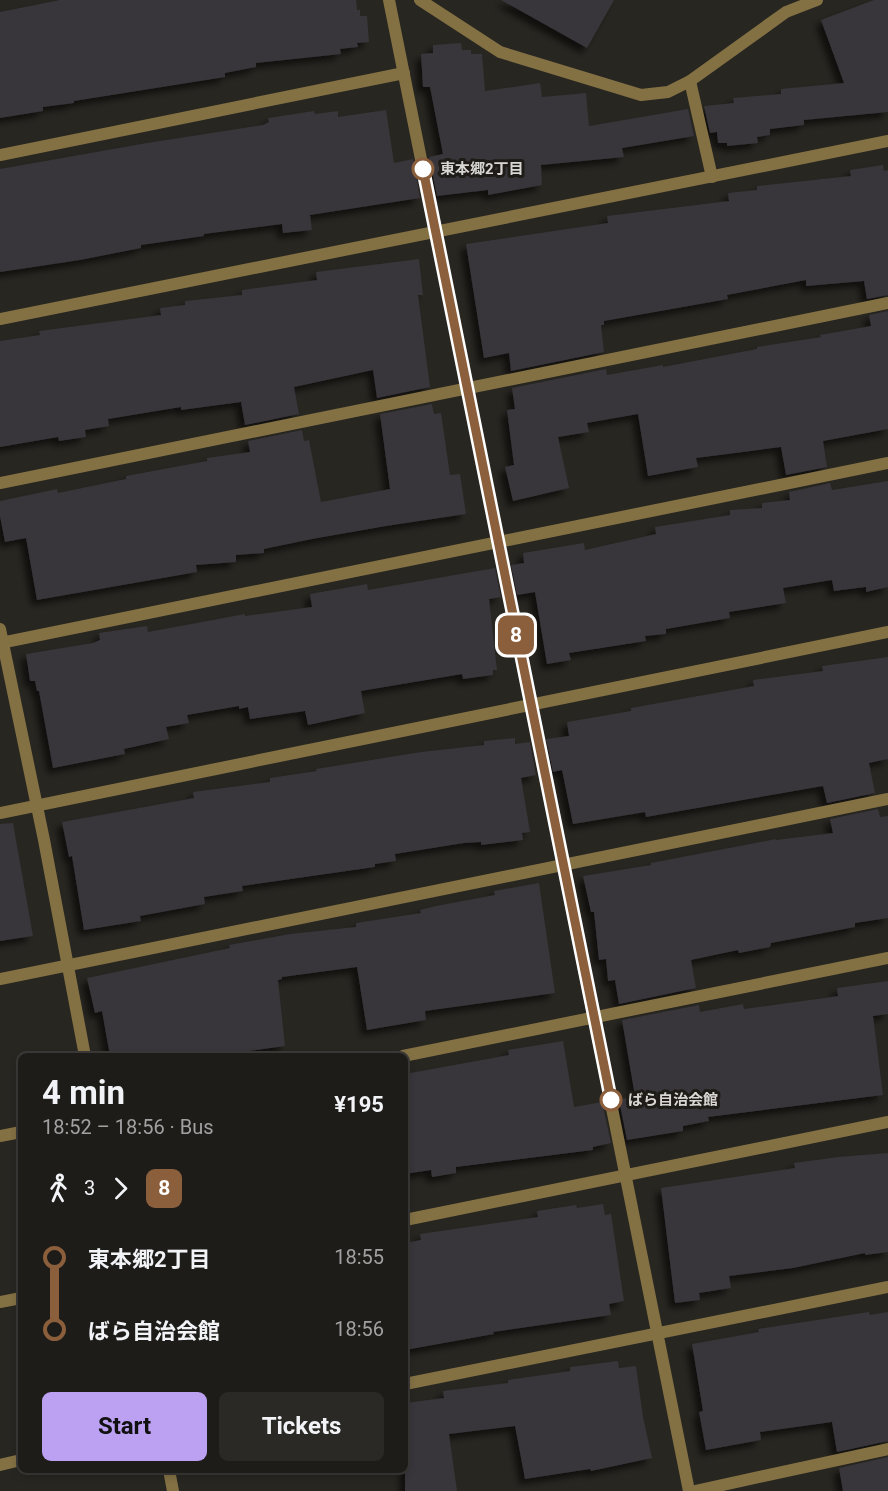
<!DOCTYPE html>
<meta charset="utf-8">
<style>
:root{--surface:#1e1c19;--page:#2b2926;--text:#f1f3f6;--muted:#a1a1a2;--line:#3c3a38;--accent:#bca0f2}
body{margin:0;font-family:Roboto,"Noto Sans JP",sans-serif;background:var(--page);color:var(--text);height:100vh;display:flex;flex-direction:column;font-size:22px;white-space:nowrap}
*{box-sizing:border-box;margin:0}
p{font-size:20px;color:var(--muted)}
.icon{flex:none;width:33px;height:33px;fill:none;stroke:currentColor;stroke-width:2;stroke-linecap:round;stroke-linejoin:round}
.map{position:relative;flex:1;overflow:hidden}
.side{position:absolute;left:18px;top:1053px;width:390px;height:420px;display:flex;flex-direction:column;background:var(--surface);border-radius:9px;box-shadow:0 3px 9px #0003,0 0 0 2px var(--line)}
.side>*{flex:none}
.badge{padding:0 12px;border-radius:9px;font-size:21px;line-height:39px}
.map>.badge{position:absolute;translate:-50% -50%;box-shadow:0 0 0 3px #fff}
.legs{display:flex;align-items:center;gap:9px;height:66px;padding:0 24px;font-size:20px}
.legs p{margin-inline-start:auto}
.head{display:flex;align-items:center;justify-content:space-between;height:102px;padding:0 24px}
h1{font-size:33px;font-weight:700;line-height:45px}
.button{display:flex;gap:12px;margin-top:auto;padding:12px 24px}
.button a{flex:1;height:69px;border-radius:9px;background:var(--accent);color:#111;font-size:24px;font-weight:700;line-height:69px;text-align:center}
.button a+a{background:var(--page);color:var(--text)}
ul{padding:0 24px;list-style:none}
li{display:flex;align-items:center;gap:21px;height:72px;font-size:22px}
li i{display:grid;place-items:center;width:9px;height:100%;margin:0 8px;background:currentColor}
li i::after{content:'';width:15px;height:15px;margin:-8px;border:4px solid;border-radius:50%;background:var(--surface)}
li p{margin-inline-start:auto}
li:first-child i{background:linear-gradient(#0000 50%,currentColor 0)}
li:last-child i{background:linear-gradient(currentColor 50%,#0000 0)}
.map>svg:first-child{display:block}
.building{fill:#38353a;filter:url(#shadow)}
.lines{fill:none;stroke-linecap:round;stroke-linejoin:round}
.minor{stroke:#837144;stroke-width:12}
.tertiary{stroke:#837144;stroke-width:12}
.line-1-casing{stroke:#fff;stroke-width:14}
.line-1{stroke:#8b5e3c;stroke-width:9}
.stop-1-dot{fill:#fff;stroke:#8b5e3c;stroke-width:3}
.labels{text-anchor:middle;stroke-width:6;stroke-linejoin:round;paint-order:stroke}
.stop-label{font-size:15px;font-weight:bold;fill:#d8d7d3;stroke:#1f1c17;text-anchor:start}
</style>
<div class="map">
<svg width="888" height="1491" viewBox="0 0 888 1491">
<defs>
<filter id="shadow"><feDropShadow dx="-5.5" dy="5.5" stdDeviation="3" flood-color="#0009"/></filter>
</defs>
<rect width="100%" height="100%" fill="#282621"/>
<g class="building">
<path d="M60,0H356L357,10H360V16H367L369,42L357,43L358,47L340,49L341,54L256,63V67L225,73V77L74,101V103L43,107V111L0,118V12Z"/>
<path d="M501,0H614L587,48Z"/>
<path d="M874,0H888V112L804,120V125L770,129V135L757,137L758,143L727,146V143H718L717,132L710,133L704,106L734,103L733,98L781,94V89L844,83L821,20Z"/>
<path d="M461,43L462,50H471V54H482L485,91L540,83L542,97L586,93L589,126L688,109L694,136L622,148L624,157L541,165L542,185L488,195V190L437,196L429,157L443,154L430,87H423L421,54L433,53V45Z"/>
<path d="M386,110L394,163L413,159L420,198L310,215L312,230L283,233L282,224L204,234V236L141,245V248L80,260L0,272V169L147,143L263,125L269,122L268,118L314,111L315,114L338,111V117Z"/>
<path d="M883,165L884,171L888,170V295L867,299L864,281L806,286V280L727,295L728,299L604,321V325H601L604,352L511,371L509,353L484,358L466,244L608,223L607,216L729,201L728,193L757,190V186L851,176L850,170Z"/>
<path d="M419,259L423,295H418L430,387L377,398L373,370L294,387L299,414L245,425L241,402L181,410V407L108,419L109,426L85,430L86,437L59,441L58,437L0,447V341L40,335L39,331L161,315L160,308L185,305V301L242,295V290L317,280L316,272Z"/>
<path d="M888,311V429L823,441L827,467L786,475L781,447L696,458L698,467L648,476L638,414L587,423L589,432L558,437L569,488L513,501L505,467L514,465L507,410L515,409L512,388L606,369L607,375L663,365V367L757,349V347L821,337L820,335L871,326L869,315Z"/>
<path d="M432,404L434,414L441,413L450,475L460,474L466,514L386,526L312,539L264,549V553L236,555V562L196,565L197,572L37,600L26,538L5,542L0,516V501L57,489L58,493L126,479V476L207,461V458L250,452L248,441L302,430L304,441L309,440L321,502L390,489L380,414Z"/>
<path d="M888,481V587L866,592V587L834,591L832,580L783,588L786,603L729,612L730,618L666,629V634L645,636L646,641L569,653L571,660L547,664L535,592L517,595L511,565L524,563L523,553L584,543L585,550L656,534L655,527L730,515V510L762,508V503L790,500L789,492L830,483L832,490Z"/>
<path d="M495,568L501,597L489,599L497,670H493V675L463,679L462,674L361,691L365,713L308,725L305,711L250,719L248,707L239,709V706L187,715L189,723L166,727L169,739L124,749L125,754L53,768L39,691H37L35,681H30L26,654L93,643L100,640L99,633L147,626L148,632L245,614V616L312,607L310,594L367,584L368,590Z"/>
<path d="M888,657V759L869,763L875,793L827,803L823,786L646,817L645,812L573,824L562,770L553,772L546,739L569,736L567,722L631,711V708L754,686L753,680L823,671L822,666Z"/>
<path d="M515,738V744L530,742L536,775L521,778L530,832L522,833L523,840L481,845V842L464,843L395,854L396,861L375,864V867L242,886L243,891L204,897L205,904L140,916L141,921L84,930L72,856L69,857L62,822L194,798L193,792L270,782V778L317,771L316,769L421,752L484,745V741Z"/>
<path d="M878,809L880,817L888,816V918L855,923V927L771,943L770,947L739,953L738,950L691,960L696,988L619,1004L615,980L608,981L606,959L599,960L594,912H591L583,876L651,865V863L776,839V840L833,833L830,819Z"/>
<path d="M13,823L33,936L0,941V824Z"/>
<path d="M539,883L555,993L425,1011L426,1020L367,1030L357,967L282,977V979L278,980L285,1046L235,1053L236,1056H110L102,1011L95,1013L87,978L230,948L229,945L290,934L356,927V923L421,913L420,910L436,906L495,895L494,891Z"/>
<path d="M888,981V1014L873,1016L883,1095L708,1117L709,1121L683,1126V1131L627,1140L619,1100L635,1096L622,1020L699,1005L700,1012L743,1004L744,1009L832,997L838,996L837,988Z"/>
<path d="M563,1041L574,1107L602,1102L611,1143L593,1147V1150L456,1167V1173L432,1177L431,1170L405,1174V1074L509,1055L508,1050Z"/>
<path d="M888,1153V1252L865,1255V1253L793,1268L729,1276L731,1288L699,1293L700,1300L675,1303L661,1188L795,1168L794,1163L838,1157Z"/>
<path d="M603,1204L605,1215L611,1214L624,1301L609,1304L611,1315L493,1332L494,1334L405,1350V1243L421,1240L420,1234L538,1217L537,1211L576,1205L577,1208Z"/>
<path d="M869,1312L870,1315L888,1312V1441L837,1452L832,1422L760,1432L761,1440L706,1450L699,1412L703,1411L692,1344L759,1332L758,1329Z"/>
<path d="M618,1361L619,1368L636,1366L643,1417L652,1458L591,1471L590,1469L525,1479L515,1426L449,1434L457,1491H405V1403L444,1398L443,1391L508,1383V1380L570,1371V1367Z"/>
<path d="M888,1457V1491H843L839,1468Z"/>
</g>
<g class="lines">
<g class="minor">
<path d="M389,0L689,1491"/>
<path d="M420,0L500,52L641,95L668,92L690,81L786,12L817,0"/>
<path d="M690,81L712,177"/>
<path d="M0,155L404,73"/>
<path d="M0,319L888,141"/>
<path d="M0,483L888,303"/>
<path d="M0,629L44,840L85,1056"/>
<path d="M0,643L888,463"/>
<path d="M0,979L888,799"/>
<path d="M403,1056L888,958"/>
<path d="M0,1136L21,1132"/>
<path d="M405,1220L888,1122"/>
<path d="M0,1302L21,1298"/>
<path d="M405,1384L888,1287"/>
<path d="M0,1465L21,1460"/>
<path d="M169,1470L173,1491"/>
<path d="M695,1491L888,1449"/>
</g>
<path class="tertiary" d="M0,813L888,632"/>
</g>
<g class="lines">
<defs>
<path id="line-1" d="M423,169L611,1100"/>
</defs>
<use href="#line-1" class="line-1-casing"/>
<use href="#line-1" class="line-1"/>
</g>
<g class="stop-1-dot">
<circle cx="423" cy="169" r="10"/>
<circle cx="611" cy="1100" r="10"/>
</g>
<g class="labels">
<g class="stop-label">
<text x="440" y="174">東本郷2丁目</text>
<text x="628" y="1105">ばら自治会館</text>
</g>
</g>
</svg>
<b class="badge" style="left:516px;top:635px;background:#8b5e3c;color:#fff">8</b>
<section class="side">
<div class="head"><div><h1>4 min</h1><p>18:52 – 18:56 · Bus</p></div><b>¥195</b></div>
<div class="legs"><svg class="icon" aria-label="walk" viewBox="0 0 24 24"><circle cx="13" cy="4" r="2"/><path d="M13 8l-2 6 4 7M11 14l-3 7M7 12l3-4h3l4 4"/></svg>3<svg class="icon" aria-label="forward" viewBox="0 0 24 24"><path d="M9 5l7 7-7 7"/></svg><b class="badge" style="background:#8b5e3c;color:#fff">8</b></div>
<ul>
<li><i style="color:#8b5e3c"></i><b>東本郷2丁目</b><p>18:55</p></li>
<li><i style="color:#8b5e3c"></i><b>ばら自治会館</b><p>18:56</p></li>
</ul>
<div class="button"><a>Start</a><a>Tickets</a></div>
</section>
</div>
